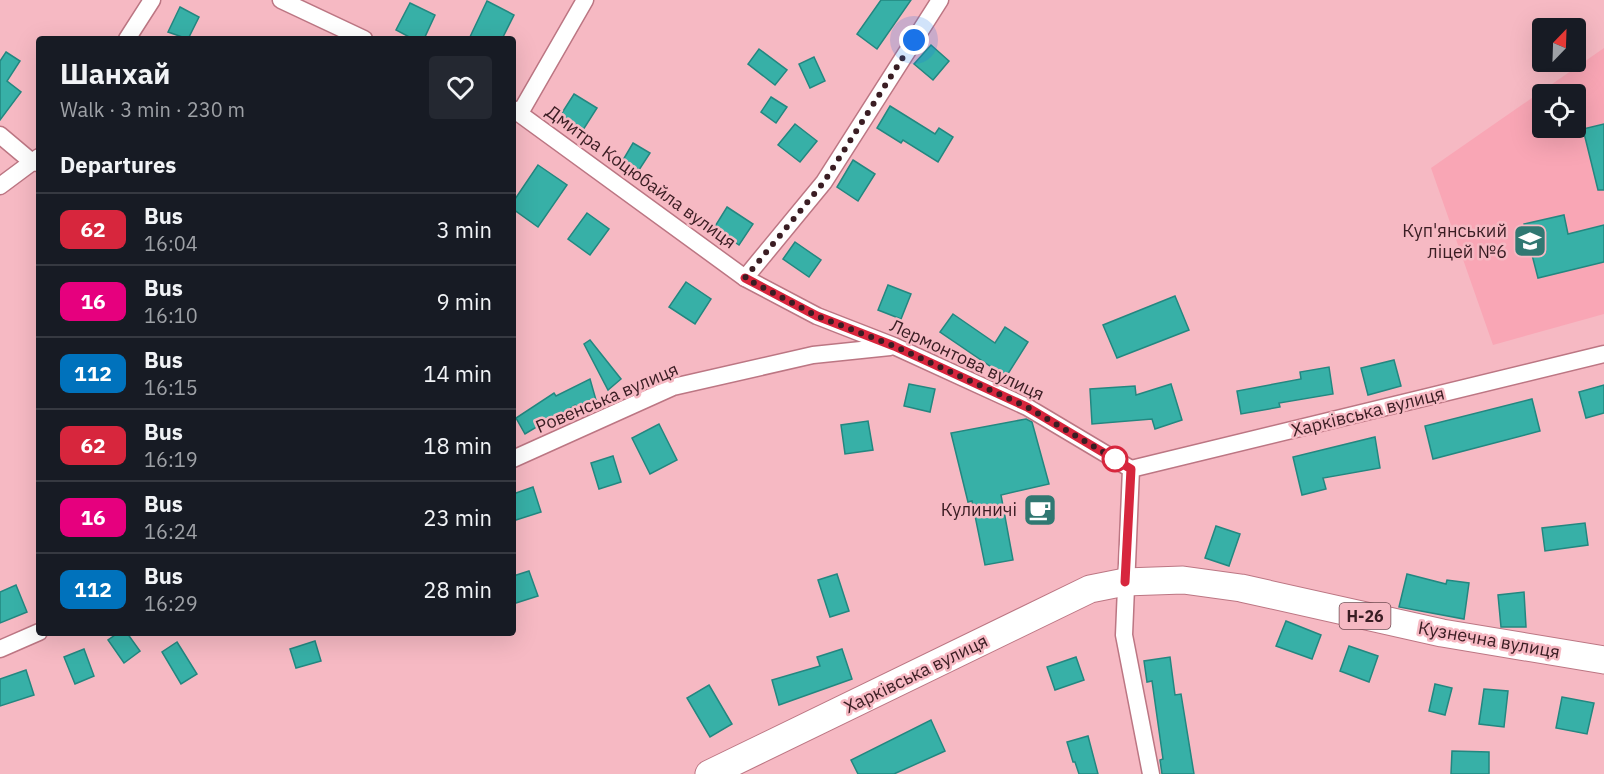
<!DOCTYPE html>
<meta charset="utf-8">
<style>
:root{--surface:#171b24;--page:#242831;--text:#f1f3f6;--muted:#9ea1a6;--line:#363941}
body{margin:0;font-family:"IBM Plex Sans",sans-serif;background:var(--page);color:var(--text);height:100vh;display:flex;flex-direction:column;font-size:22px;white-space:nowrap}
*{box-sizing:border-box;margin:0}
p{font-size:20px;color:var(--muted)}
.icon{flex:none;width:33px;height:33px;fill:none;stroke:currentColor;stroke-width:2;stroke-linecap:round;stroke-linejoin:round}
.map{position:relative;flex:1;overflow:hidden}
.panel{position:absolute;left:36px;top:36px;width:480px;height:600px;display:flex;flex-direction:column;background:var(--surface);border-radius:6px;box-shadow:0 6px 24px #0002}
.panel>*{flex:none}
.badge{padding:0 12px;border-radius:9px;font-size:21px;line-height:39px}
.needle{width:39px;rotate:23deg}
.controls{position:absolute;left:1532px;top:18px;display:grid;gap:12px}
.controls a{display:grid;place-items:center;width:54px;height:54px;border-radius:6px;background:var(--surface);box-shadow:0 6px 24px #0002;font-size:30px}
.you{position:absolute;width:30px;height:30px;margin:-15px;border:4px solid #fff;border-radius:50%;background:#1a73e8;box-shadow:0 0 0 9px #1a73e833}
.map>.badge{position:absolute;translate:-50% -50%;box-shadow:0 0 0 3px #fff}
h2{padding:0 24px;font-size:22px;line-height:54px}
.round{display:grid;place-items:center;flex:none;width:63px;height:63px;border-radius:6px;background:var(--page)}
.head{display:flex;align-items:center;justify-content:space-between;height:102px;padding:0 24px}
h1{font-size:28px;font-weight:800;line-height:45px}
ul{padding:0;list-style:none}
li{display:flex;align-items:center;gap:18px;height:72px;padding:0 24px;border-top:2px solid var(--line)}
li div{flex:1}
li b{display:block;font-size:22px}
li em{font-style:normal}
li .badge{min-width:66px;font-weight:700;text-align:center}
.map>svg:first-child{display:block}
.built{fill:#f9a6b5;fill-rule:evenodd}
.building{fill:#37b0a7;stroke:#238780;stroke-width:1.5}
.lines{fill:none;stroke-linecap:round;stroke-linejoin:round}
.minor-casing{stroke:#bc7683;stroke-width:19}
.primary-casing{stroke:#bc7683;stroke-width:29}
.minor{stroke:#fff;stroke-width:16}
.primary{stroke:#fff;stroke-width:27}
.line-casing{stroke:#fff;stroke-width:14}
.line{stroke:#d7263d;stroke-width:9}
.walk{stroke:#3a1d23;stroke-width:6;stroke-dasharray:0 10.8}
.stop-dot{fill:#fff;stroke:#d7263d;stroke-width:3}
.labels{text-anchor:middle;stroke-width:5;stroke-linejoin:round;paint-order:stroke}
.shield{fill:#f6b9c3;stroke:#724c53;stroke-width:1.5}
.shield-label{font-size:16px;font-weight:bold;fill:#3a1d23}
.street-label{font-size:18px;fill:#3a1d23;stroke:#f6b9c3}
.poi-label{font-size:18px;fill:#3a1d23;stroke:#f6b9c3;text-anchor:end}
</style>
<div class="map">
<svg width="1604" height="774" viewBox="0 0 1604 774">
<rect width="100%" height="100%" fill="#f6b9c3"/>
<path class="built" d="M1604,48V314L1493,345L1431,168ZM1542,94H1575V128H1542Z"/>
<g class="building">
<path d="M881,0H911L877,49L857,34Z"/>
<path d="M487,1L514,15L502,39H469Z"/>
<path d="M410,3L435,15L424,39H413L396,30Z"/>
<path d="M180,7L199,17L188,39L168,32Z"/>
<path d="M931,45L949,61L933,80L914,64Z"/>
<path d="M759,49L787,70L775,85L748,64Z"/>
<path d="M6,52L20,61L7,81L21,92L0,120V61Z"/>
<path d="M814,57L825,81L810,88L799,64Z"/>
<path d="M574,94L597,108L583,130L560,116Z"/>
<path d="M771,97L787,107L776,123L761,112Z"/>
<path d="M890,106L935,134L939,128L953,137L938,162L903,140L901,143L877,128Z"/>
<path d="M795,124L817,141L800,162L778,145Z"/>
<path d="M1604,124V190H1598L1583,129Z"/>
<path d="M633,143L650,153L639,170L623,160Z"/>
<path d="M853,160L875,174L858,201L837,187Z"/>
<path d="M538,165L567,185L538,227L513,209V202Z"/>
<path d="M727,207L753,224L739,245L714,228Z"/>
<path d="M587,213L609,229L590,255L568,239Z"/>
<path d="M1564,215L1568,234L1604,225V262L1538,278L1524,224Z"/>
<path d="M795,242L821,260L809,277L783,259Z"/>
<path d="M686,282L711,299L695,324L669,307Z"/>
<path d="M888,285L911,294L901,319L878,310Z"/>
<path d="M1175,296L1189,330L1117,358L1103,325Z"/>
<path d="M953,314L995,343L1005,327L1028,342L1006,377L940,332Z"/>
<path d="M590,340L621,379L608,390L584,344Z"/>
<path d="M1394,360L1401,386L1368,395L1361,368Z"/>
<path d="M1329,367L1333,394L1279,403L1280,407L1241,414L1237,391L1301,379L1300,372Z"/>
<path d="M590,379L596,400L577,409L575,405L550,423L548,420L525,434L516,418L554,393L556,396Z"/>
<path d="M909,384L935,389L930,412L904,406Z"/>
<path d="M1171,384L1182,420L1155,429L1152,419L1092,424L1090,389L1135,386L1136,395Z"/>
<path d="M1604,385V413L1586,418L1579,392Z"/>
<path d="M1532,399L1540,431L1433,459L1425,426Z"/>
<path d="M1026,419L1032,422L1049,484L1001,495L1013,560L985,565L972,501L968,502L951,433Z"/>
<path d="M868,421L873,450L845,454L841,425Z"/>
<path d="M659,424L677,460L650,474L632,438Z"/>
<path d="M1375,437L1380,468L1323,478L1326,489L1302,495L1293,457Z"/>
<path d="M613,456L621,482L599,489L591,463Z"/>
<path d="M533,487L541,512L513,521V494Z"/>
<path d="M1585,523L1588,545L1545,551L1542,528Z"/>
<path d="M1216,526L1240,534L1229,566L1205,558Z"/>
<path d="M529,571L538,596L513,604V576Z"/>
<path d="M837,574L849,611L830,617L818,580Z"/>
<path d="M1407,574L1446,584L1447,580L1469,583L1464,619L1399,607Z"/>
<path d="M16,585L27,612L0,623V592Z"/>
<path d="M1524,592L1526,627H1501L1498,595Z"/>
<path d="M1286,621L1321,635L1312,659L1276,646Z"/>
<path d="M118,633H127L140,651L124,663L108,640Z"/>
<path d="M315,641L321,661L296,668L290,649Z"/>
<path d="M177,642L197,674L181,684L162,652Z"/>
<path d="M1349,646L1378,656L1369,682L1340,671Z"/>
<path d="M84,649L94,676L75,684L64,657Z"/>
<path d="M842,649L852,679L779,705L772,680L820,666L817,657Z"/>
<path d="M1076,657L1084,680L1055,690L1047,667Z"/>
<path d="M1170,657L1175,695L1181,694L1194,774H1162L1160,760L1163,759L1152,681L1147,682L1144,661Z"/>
<path d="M26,670L34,695L0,706V679Z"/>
<path d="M1435,684L1452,688L1445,715L1429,711Z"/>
<path d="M709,685L732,724L710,737L687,698Z"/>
<path d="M1484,689L1508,691L1504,727L1479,724Z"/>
<path d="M1562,697L1594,703L1587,734L1556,728Z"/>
<path d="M931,720L945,751L894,774H858L851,760Z"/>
<path d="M1088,736L1098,774H1079L1075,762H1073L1067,742Z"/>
<path d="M1452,751L1489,752V774H1451Z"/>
</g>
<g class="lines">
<defs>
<g id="minor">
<path d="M281,0L364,39"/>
<path d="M127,39L152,0"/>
<path d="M513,109L745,278L817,316L894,346L1027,407L1131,469L1124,635L1151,774"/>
<path d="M520,113L585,0"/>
<path d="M0,135L32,162L39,163"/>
<path d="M0,186L39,157"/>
<path d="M745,278L824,182L940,0"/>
<path d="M513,459L673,387L813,355L890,347"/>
<path d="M1131,469L1604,354"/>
<path d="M0,649L39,632"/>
</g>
<path id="primary" d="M709,774L1090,589L1125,582L1183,580L1241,588L1442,633L1604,660"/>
</defs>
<use href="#minor" class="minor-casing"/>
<use href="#primary" class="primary-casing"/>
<use href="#minor" class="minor"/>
<use href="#primary" class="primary"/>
</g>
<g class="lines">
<defs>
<path id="line" d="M745,278L817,316L894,346L1027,407L1131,469L1125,582"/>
</defs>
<use href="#line" class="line-casing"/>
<use href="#line" class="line"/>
<path class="walk" d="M914,40L824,182L745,278L817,316L894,346L1027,407L1115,459"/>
</g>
<defs>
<symbol id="school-square" viewBox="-11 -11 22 22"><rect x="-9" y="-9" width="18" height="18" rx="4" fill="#307872" stroke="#f6b9c3"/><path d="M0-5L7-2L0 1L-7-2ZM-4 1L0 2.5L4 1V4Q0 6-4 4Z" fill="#fff"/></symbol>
<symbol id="cafe-square" viewBox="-11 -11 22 22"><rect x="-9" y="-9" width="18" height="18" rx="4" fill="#307872" stroke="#f6b9c3"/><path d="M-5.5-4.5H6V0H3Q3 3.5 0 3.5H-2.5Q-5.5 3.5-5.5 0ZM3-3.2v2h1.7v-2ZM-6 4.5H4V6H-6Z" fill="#fff"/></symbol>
</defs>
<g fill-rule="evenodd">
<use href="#school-square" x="1511" y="222" width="38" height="38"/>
<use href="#cafe-square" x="1021" y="491" width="38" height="38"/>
</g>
<circle class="stop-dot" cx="1115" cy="459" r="12"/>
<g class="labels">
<rect class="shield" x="1339.5" y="603" width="51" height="26" rx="4.5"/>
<g class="shield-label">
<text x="1365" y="622">Н-26</text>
</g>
<g class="street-label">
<text transform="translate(641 177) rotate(36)" y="6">Дмитра Коцюбайла вулиця</text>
<text transform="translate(967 360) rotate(25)" y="6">Лермонтова вулиця</text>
<text transform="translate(607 398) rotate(-23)" y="6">Ровенська вулиця</text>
<text transform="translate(1368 412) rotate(-14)" y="6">Харківська вулиця</text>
<text transform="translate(1489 640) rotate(10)" y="6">Кузнечна вулиця</text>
<text transform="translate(916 674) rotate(-26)" y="6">Харківська вулиця</text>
</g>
<g class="poi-label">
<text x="1507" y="237">Куп'янський<tspan x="1507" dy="21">ліцей №6</tspan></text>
<text x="1017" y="516">Кулиничі</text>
</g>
</g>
</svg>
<div class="controls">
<a><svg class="needle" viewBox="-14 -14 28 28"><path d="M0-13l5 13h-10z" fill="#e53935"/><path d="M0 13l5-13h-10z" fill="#9ea1a6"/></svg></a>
<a><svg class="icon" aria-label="locate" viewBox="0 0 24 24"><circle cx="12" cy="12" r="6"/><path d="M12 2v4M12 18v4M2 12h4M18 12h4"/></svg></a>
</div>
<div class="you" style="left:914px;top:40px"></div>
<section class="panel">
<div class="head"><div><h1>Шанхай</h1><p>Walk · 3 min · 230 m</p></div><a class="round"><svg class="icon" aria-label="heart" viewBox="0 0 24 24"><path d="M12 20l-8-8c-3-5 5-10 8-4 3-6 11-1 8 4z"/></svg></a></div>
<h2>Departures</h2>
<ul>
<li><span class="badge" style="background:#d7263d;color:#fff">62</span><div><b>Bus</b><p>16:04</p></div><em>3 min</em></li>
<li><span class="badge" style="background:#e6007e;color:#fff">16</span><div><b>Bus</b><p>16:10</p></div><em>9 min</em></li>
<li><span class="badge" style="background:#0072bc;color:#fff">112</span><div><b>Bus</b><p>16:15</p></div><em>14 min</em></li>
<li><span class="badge" style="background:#d7263d;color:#fff">62</span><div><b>Bus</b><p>16:19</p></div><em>18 min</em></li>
<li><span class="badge" style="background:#e6007e;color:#fff">16</span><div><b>Bus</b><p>16:24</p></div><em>23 min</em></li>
<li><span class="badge" style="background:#0072bc;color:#fff">112</span><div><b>Bus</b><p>16:29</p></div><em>28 min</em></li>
</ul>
</section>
</div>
